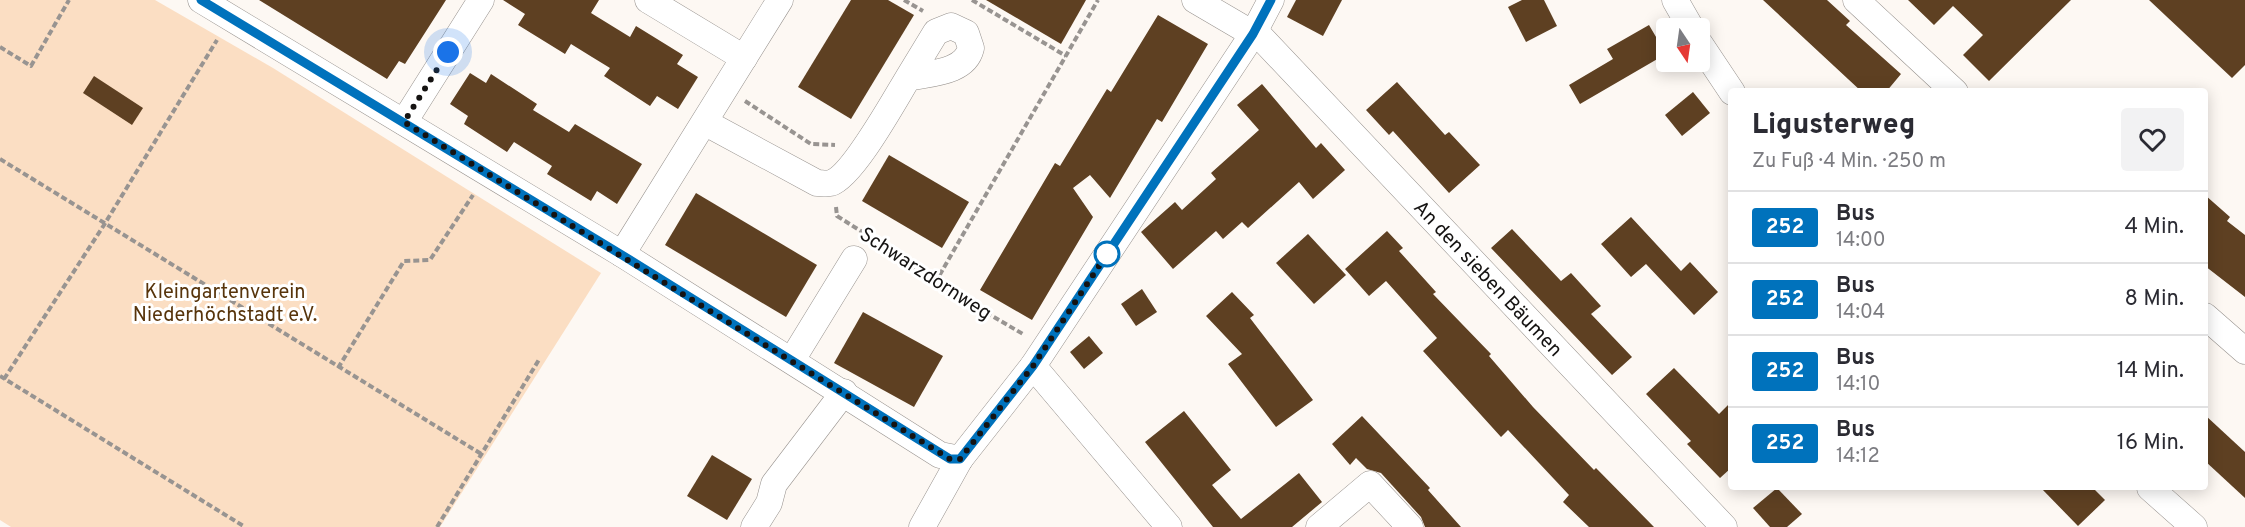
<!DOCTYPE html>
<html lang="de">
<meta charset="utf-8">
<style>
:root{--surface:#fff;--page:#f2f2f3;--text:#2b2b33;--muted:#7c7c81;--line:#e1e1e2}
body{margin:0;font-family:Overpass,sans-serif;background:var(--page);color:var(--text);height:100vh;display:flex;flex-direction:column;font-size:22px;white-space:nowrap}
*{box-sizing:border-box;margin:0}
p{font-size:20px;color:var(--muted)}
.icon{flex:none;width:33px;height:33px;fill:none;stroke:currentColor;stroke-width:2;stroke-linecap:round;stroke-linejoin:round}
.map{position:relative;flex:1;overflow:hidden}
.side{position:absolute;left:1728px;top:88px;width:480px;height:402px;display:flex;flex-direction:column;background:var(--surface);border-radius:6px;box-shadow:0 3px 15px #0003}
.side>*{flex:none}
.badge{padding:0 12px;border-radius:4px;font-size:21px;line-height:39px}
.needle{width:39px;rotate:167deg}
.controls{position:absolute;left:1656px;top:18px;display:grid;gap:12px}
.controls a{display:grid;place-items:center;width:54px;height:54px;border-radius:6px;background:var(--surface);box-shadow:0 3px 15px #0003;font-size:30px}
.you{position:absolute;width:30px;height:30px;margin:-15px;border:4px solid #fff;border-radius:50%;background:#1a73e8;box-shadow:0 0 0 9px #1a73e833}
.map>.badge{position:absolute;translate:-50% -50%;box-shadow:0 0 0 3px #fff}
.round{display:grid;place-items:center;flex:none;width:63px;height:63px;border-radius:6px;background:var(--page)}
.headline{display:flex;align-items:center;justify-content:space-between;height:102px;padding:0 24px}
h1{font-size:28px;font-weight:800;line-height:45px}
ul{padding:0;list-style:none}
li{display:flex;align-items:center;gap:18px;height:72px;padding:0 24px;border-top:2px solid var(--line)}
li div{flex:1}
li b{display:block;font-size:22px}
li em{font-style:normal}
li .badge{min-width:66px;font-weight:700;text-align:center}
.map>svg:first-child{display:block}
.green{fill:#fbdec3}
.building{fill:#5e4022}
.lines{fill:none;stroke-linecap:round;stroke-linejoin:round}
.minor-casing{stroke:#97928e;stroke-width:27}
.path{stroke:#989491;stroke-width:4;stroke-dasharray:6 3;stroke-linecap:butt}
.minor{stroke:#fff;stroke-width:26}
.line-casing{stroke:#fff;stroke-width:14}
.line{stroke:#0072bc;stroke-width:9}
.walk{stroke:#151312;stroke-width:6;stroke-dasharray:0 10.8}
.stop-dot{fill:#fff;stroke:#0072bc;stroke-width:3}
.labels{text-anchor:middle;stroke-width:6;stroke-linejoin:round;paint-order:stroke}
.street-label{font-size:20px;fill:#151312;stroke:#fff}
.park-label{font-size:20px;fill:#57340b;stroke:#fff}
</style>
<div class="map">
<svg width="2245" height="527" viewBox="0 0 2245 527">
<rect width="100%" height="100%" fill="#fdf8f3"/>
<path class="green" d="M0,0H155L273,68L601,273L440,527H11L0,520Z"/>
<g class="building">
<path d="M259,0H446L405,64L399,61L387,79Z"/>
<path d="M503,0H599L591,13L630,37L636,26L683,55L677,64L698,77L678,109L657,96L650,106L604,76L610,68L592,57L571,44L565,54L518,25L525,14Z"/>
<path d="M851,0H888L914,15L851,119L798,87Z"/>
<path d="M986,0H1086L1061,44Z"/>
<path d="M1296,0H1342L1323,36L1287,17Z"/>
<path d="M1522,0H1544L1557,26L1526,42L1508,7Z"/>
<path d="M1763,0H1827L1850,21L1846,25L1901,74L1886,92H1862Z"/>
<path d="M1908,0H2071L1989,81L1963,55L1983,35L1953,6L1934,25Z"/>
<path d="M2149,0H2245V65L2232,78Z"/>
<path d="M1158,15L1208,44L1162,122L1157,119L1110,198L1090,175L1073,188L1093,217L1032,320L980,290L1055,163L1060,166L1107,89L1111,92Z"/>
<path d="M1649,25L1666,54L1580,104L1569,85L1613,59L1607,49Z"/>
<path d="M470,73L486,83L491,74L537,104L533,110L569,132L575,124L642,164L617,204L597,191L591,201L547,174L552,166L514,142L507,152L464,124L468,116L450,104Z"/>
<path d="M94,76L143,108L132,125L83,93Z"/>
<path d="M1397,82L1445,135L1449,132L1480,165L1449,193L1393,131L1389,135L1366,110Z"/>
<path d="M1262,84L1316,148L1321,143L1345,170L1313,199L1299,182L1248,228L1242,222L1223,239L1216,231L1173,269L1141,232L1175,202L1182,210L1216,179L1211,173L1259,130L1237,105Z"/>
<path d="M1693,92L1710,113L1682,136L1665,115Z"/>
<path d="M889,155L969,202L942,248L862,201Z"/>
<path d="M696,193L817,265L786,317L665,245Z"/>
<path d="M2205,195L2230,217L2227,221L2245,235V297L2205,266Z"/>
<path d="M1631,217L1681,271L1690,262L1718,292L1694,315L1646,264L1631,277L1601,244Z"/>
<path d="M1512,229L1561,281L1571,273L1601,306L1591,314L1632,357L1612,375L1491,248Z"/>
<path d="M1387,231L1403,248L1399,251L1436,292L1433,294L1491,354L1489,356L1533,407L1594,470L1596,468L1654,527H1589L1563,502L1569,495L1508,430L1501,437L1423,351L1437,338L1386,281L1369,296L1345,269Z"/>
<path d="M1308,234L1346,275L1314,304L1276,263Z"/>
<path d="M1142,289L1157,312L1136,326L1121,304Z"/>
<path d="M1232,292L1254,315L1250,318L1313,400L1276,427L1228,364L1242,354L1206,316Z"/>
<path d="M863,312L943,356L914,407L834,363Z"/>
<path d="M1089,336L1103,353L1084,369L1070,352Z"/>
<path d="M1674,368L1719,414L1731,402V468L1720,478L1687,444L1691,441L1646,394Z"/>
<path d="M1184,411L1231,470L1212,485L1241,519L1299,473L1322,502L1292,527H1213L1145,442Z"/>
<path d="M2205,415L2245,452V498L2205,461Z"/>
<path d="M1362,416L1430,488L1428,490L1461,527H1425L1421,517L1381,473L1367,469L1356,458L1350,465L1332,444Z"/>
<path d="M712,455L752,479L727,520L687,496Z"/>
<path d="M1777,488L1802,514L1787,527H1770L1753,508Z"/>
<path d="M2041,488H2093L2105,500L2078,526Z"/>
</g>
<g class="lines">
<defs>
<g id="minor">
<path d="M201,0L622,254L940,455L960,459"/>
<path d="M648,0L744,58"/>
<path d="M1195,0L1253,34"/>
<path d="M1675,0L1691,28"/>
<path d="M1856,0L1955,92"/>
<path id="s1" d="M1255,31L1724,527"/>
<path d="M1700,44L1732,92"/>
<path d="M404,122L481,0"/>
<path d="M706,123L817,183C821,183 827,184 831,183C853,176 895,99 908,78C930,73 965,73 971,48L966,33L951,26L936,32L908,78"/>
<path d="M622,254L780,0"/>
<path d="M2205,316L2245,351"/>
<path d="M792,360L854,259"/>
<path d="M1033,366L1169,527"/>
<path d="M2150,488L2194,527"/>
<path d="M754,527L769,503L774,484L844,392"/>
<path d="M922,527L960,459L1033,366L1253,34L1271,0"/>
<path d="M1319,527L1370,484L1410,527"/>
</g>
</defs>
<use href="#minor" class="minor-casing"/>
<g class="path">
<path d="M904,0L923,11"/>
<path d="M972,0L1066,56"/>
<path d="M0,47L31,66L69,0"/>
<path d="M745,101L811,144L835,145"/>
<path d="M0,159L483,455"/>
<path d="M836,207L837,216L867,235"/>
<path d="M873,239L935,283L1023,334"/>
<path d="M935,283L1098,0"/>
<path d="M338,368L404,261L430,260L473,195"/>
<path d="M0,376L245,527"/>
<path d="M4,379L104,225L217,40"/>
<path d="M437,527L540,358"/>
</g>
<use href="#minor" class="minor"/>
</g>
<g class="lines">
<defs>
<path id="line" d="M201,0L622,255L950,459H960L1033,366L1253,34L1271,0"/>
</defs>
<use href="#line" class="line-casing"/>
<use href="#line" class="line"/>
<path class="walk" d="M448,52L404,122L950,459H960L1033,366L1107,254"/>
</g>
<circle class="stop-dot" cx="1107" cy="254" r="12"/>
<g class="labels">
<g class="street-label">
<text transform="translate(926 273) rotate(33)" y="7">Schwarzdornweg</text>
<text dy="7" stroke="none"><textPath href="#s1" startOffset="340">An den sieben Bäumen</textPath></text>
</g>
<g class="park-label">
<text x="225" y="298">Kleingartenverein<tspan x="225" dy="23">Niederhöchstadt e.V.</tspan></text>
</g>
</g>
</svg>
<div class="controls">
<a><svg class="needle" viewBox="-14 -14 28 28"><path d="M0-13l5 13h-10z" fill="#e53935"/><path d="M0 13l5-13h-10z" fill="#7c7c81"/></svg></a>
</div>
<div class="you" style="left:448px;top:52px"></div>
<section class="side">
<div class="headline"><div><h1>Ligusterweg</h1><p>Zu Fuß · 4 Min. · 250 m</p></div><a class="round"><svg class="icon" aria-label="heart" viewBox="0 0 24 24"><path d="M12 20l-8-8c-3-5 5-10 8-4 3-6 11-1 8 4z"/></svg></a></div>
<ul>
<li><span class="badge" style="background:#0072bc;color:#fff">252</span><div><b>Bus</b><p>14:00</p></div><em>4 Min.</em></li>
<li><span class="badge" style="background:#0072bc;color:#fff">252</span><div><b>Bus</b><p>14:04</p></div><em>8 Min.</em></li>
<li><span class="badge" style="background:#0072bc;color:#fff">252</span><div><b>Bus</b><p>14:10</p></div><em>14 Min.</em></li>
<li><span class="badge" style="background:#0072bc;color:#fff">252</span><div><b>Bus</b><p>14:12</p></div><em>16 Min.</em></li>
</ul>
</section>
</div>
